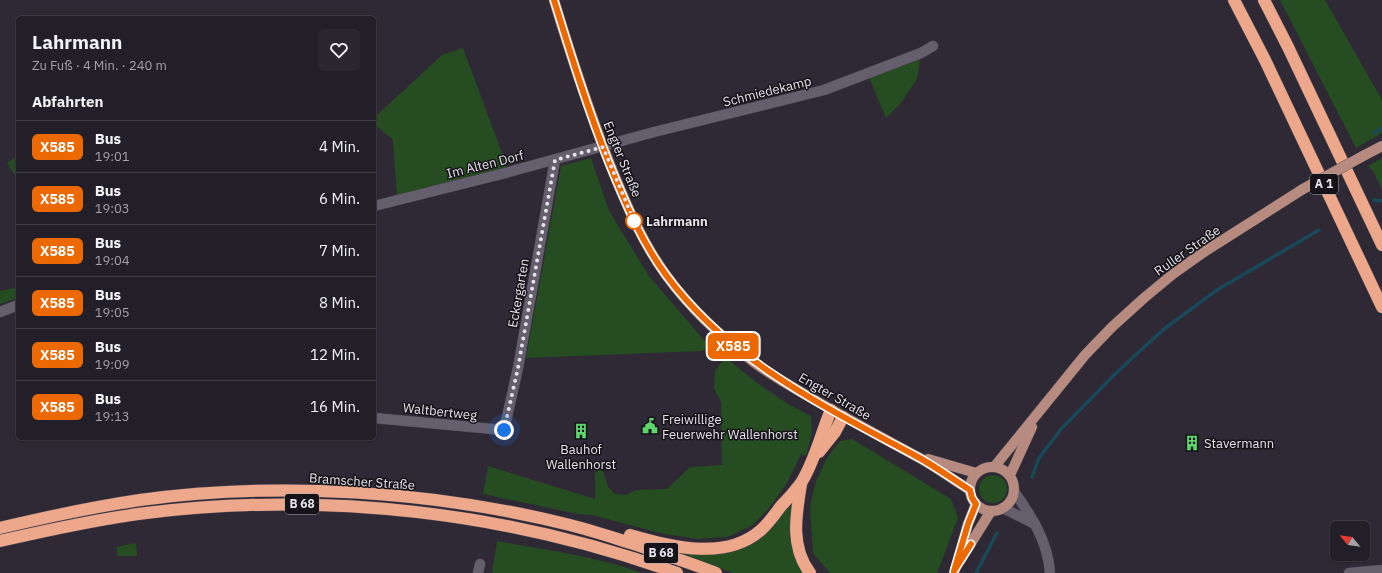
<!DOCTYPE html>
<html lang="de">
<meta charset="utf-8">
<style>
:root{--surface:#231f28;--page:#2b2730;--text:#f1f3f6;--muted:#a3a2a8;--line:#403d45}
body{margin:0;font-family:"IBM Plex Sans",sans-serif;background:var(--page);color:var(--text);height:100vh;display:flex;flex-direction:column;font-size:15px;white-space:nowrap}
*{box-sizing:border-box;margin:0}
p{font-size:13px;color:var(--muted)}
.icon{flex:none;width:22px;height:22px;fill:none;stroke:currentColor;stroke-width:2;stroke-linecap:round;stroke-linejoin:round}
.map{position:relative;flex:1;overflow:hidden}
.panel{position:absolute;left:16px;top:16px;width:360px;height:424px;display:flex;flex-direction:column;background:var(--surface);border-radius:6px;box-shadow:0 1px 3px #0004,0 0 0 1px var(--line)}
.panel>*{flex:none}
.badge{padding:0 8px;border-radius:6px;font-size:14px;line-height:26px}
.needle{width:26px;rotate:299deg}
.fabs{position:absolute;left:1330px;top:521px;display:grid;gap:8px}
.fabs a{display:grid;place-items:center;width:40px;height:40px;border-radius:6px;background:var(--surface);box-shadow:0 1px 3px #0004,0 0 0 1px var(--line);font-size:20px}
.you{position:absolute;width:20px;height:20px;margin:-10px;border:3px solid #fff;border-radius:50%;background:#1a73e8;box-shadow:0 0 0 6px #1a73e833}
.map>.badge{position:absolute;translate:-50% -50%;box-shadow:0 0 0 2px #fff}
h2{padding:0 16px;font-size:15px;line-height:36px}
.round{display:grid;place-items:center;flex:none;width:42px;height:42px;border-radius:6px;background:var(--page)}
.summary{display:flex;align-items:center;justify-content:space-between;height:68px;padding:0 16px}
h1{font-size:19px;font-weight:700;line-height:30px}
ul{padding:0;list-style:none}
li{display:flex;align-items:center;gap:12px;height:52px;padding:0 16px;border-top:1px solid var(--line)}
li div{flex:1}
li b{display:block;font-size:15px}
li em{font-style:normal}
li .badge{min-width:44px;font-weight:700;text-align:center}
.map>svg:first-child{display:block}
.green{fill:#264c21}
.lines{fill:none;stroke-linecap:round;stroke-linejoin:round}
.stream{stroke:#194959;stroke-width:3.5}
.minor-casing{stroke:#4d4752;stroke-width:11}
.major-casing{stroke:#4d4752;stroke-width:11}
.highway-casing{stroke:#4d4752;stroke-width:13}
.minor{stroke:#655f6d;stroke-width:10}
.major{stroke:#b78b7f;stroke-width:10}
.highway{stroke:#eda88b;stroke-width:12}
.major-bridge-casing{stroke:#4d4752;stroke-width:11;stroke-linecap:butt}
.major-bridge{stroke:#b78b7f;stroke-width:10}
.line-casing{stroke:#fff;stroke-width:9}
.line{stroke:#ec6800;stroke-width:6}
.walk{stroke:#e6e2eb;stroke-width:4;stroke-dasharray:0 7.2}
.stop-dot{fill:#fff;stroke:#ec6800;stroke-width:2}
.labels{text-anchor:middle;stroke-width:3;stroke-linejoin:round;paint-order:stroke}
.shield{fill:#151318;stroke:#a7a4ac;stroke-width:1}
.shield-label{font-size:12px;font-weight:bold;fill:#e6e2eb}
.street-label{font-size:13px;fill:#e6e2eb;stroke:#151318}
.stop-label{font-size:13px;font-weight:bold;fill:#e6e2eb;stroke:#151318;text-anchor:start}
.poi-label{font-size:13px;fill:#e6e2eb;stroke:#151318;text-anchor:start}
</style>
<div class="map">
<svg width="1382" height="573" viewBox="0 0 1382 573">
<rect width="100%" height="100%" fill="#2f2935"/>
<g class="green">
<path d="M1280,0H1325L1382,100V133L1356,148Z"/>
<path d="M463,48L509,172L397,199L393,140L374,124V118L442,55Z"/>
<path d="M921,53L917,79L900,104L886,118L867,73Z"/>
<path d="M18,156V175L16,177L7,163Z"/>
<path d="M591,158L609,211L649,276L709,346L702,351L526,358L561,166Z"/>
<path d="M1382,158V190L1373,171L1368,166Z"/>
<path d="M18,287V298L0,304V291Z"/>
<path d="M725,357L756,382L788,404L811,416L812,433L806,456L801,454L787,483L770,507L753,525L727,537L698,539L664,534L592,515L578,514L483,494L488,466L595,499V473L602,468L608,487L615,494L626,495L636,490L667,489L690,467L722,465L721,402L714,389L715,371Z"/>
<path d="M852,439L951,499L958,518L937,573H830L813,553L810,506L816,481L827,458L840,441Z"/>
<circle cx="993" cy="489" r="14"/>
<path d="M794,499L790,525L798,565L803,573H733L675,552L745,545Z"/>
<path d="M497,541C546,550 595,556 642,573H492Z"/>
<path d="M136,543L137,556H118L116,547Z"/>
</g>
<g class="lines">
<g class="stream">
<path d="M1374,133L1382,128"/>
<path d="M1374,200L1382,201"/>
<path d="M1032,477L1039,458L1061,429L1116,373L1164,329L1217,290L1319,230"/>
<path d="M976,573L997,533"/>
</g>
<defs>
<g id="minor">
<path d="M374,206L509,172L654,132L824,90L921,53L933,46"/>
<path d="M0,312L18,305"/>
<path d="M374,418L504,430L518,368L555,160"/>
<path d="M1015,493C1032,517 1048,542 1050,573"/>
<path d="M1003,508L1035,524"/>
<path d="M478,573L480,564"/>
<path d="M1349,573L1382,570"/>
</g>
<g id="major">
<path d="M554,0C571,56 589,112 611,167C626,204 642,242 666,275C690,308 722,338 755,363C771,375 789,385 806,395C842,416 879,436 916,456C935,466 952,479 970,490"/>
<path d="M1363,156L1382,146"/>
<path d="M928,459L976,473"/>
<path d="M995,466L1085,355L1112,327L1144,298L1173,274L1204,252L1303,189"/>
<circle cx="992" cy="489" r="22"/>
<path d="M1010,475L1032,427"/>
<path d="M961,559L991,511"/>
<path d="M954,573L968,524L976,504"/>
</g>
<g id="highway">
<path d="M1234,0L1265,60L1382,307"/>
<path d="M1264,0L1288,47L1382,245"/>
<path d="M819,452L835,432L843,417"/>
<path d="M801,484C796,515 790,547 810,573"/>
<path d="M0,528C46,517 93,507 140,500C279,481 434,491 570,525C594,531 617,539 640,546C665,555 691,563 716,573"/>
<path d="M630,535C670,546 725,562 761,530C769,523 775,514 781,506C788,499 795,491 801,483C815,461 821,433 831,410"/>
<path d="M0,541C48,530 97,519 146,513C325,491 508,512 677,573"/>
</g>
</defs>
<use href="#minor" class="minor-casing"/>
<use href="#major" class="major-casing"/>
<use href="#highway" class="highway-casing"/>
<use href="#minor" class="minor"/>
<use href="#major" class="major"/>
<use href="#highway" class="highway"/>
<defs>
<path id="major-bridge" d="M1303,189L1363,156"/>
</defs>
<use href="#major-bridge" class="major-bridge-casing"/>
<use href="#major-bridge" class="major-bridge"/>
</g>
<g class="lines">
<defs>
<path id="line" d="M554,0C571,55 588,110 609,163C625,202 641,241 666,275C728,360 825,407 916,456C935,466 952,479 970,490L972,498L976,504L968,524L954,571L971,544"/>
</defs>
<use href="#line" class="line-casing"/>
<use href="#line" class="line"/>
<path class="walk" d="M504,430L518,368L555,160L603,147L634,221"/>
</g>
<defs>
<symbol id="civic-bare" viewBox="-9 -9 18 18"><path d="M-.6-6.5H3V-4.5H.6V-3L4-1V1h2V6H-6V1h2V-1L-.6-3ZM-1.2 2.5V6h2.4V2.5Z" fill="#5cd56d" stroke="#151318" stroke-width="2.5" paint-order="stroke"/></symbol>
<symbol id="building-bare" viewBox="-9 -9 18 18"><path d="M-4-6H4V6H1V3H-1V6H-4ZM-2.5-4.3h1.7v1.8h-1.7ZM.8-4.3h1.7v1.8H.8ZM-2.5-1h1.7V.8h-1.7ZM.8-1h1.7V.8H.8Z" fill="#5cd56d" stroke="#151318" stroke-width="2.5" paint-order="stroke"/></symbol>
</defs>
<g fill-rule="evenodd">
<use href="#civic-bare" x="639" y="415" width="22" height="22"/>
<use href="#building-bare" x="570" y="420" width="22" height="22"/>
<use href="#building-bare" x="1181" y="432" width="22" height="22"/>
</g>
<circle class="stop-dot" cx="634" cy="221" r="8"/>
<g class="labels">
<g class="shield">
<rect x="1310" y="174" width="28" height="20" rx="3"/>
<rect x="285" y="494" width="34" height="20" rx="3"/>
<rect x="644" y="543" width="34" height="20" rx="3"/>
</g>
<g class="shield-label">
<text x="1324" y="188">A 1</text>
<text x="302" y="508">B 68</text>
<text x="661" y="557">B 68</text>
</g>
<g class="street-label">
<text transform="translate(767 91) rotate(-14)" y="5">Schmiedekamp</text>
<text transform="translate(623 159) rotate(68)" y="5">Engter Straße</text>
<text transform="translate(485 164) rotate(-14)" y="5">Im Alten Dorf</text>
<text transform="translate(1187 250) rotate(-35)" y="5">Ruller Straße</text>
<text transform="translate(518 293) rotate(-80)" y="5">Eckergarten</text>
<text transform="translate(835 396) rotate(30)" y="5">Engter Straße</text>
<text transform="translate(440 411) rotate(6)" y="5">Waltbertweg</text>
<text transform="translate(362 481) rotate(4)" y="5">Bramscher Straße</text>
</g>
<g class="stop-label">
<text x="646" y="226">Lahrmann</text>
</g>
<g class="poi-label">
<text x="662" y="424">Freiwillige<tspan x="662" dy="15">Feuerwehr Wallenhorst</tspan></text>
<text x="1204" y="448">Stavermann</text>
<text x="581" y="454" text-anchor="middle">Bauhof<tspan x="581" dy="15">Wallenhorst</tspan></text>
</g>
</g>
</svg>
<div class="fabs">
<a><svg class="needle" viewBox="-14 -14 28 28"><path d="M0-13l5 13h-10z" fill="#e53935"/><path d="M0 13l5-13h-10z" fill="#a3a2a8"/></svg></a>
</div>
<div class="you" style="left:504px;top:430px"></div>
<b class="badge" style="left:733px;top:346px;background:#ec6800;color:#fff">X585</b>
<section class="panel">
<div class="summary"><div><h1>Lahrmann</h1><p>Zu Fuß · 4 Min. · 240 m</p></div><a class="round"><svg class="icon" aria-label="heart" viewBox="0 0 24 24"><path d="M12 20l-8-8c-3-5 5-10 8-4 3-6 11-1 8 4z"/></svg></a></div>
<h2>Abfahrten</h2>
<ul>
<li><span class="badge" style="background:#ec6800;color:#fff">X585</span><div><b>Bus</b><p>19:01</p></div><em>4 Min.</em></li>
<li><span class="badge" style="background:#ec6800;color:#fff">X585</span><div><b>Bus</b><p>19:03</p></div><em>6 Min.</em></li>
<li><span class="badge" style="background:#ec6800;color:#fff">X585</span><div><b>Bus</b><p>19:04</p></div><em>7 Min.</em></li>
<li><span class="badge" style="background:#ec6800;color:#fff">X585</span><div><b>Bus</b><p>19:05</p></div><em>8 Min.</em></li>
<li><span class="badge" style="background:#ec6800;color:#fff">X585</span><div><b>Bus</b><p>19:09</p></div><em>12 Min.</em></li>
<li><span class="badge" style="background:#ec6800;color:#fff">X585</span><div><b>Bus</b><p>19:13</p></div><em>16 Min.</em></li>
</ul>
</section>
</div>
